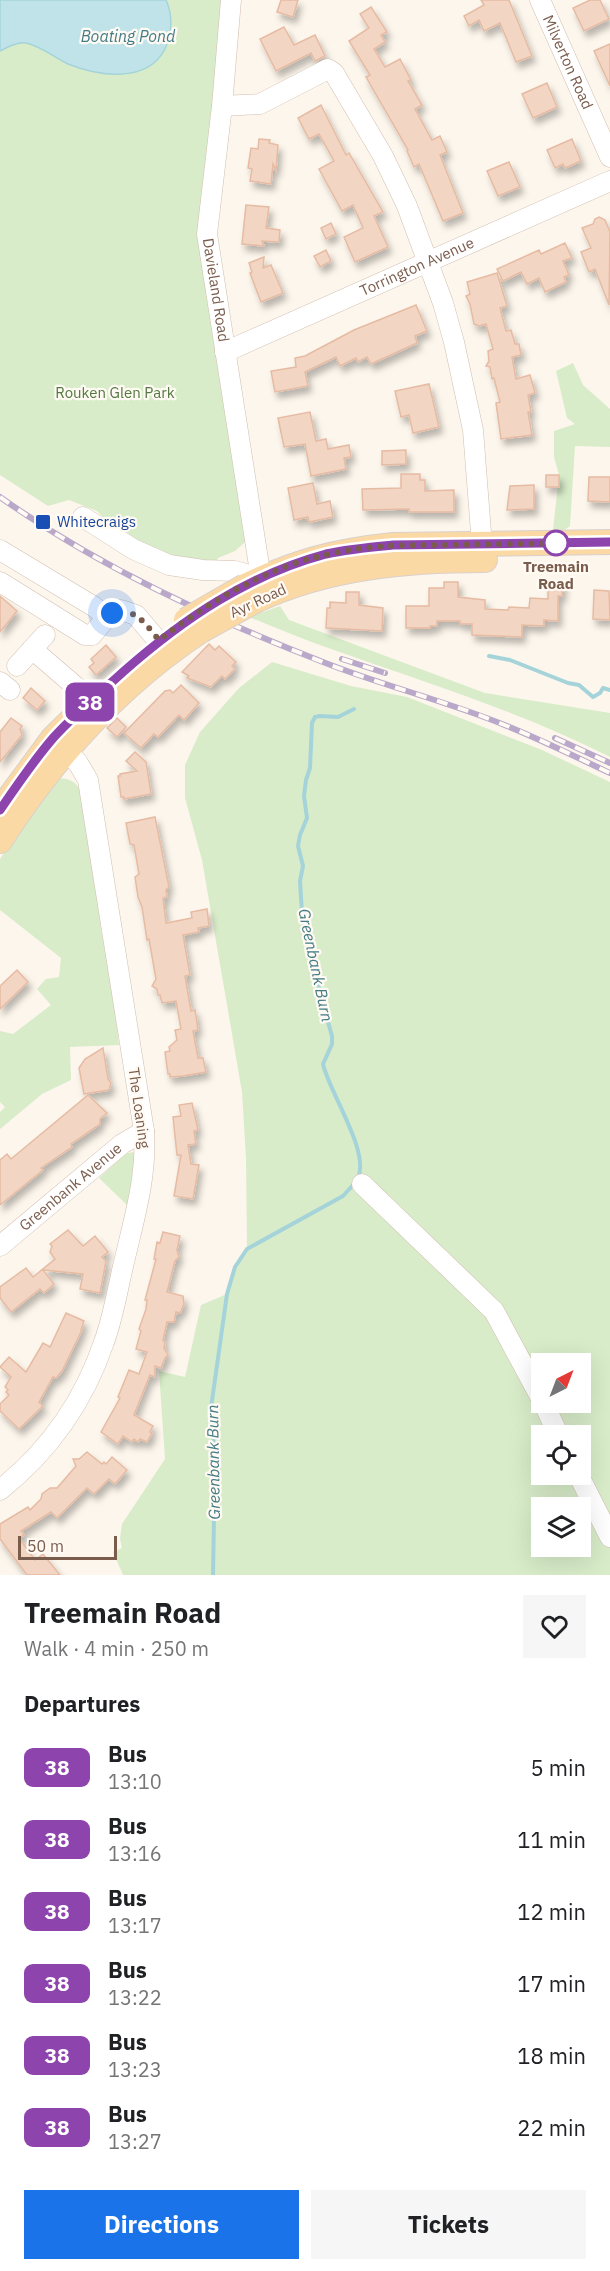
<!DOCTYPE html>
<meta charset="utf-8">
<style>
:root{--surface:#fff;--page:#f6f6f6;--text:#202124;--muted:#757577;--accent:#1a73e8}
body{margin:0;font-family:"IBM Plex Sans",sans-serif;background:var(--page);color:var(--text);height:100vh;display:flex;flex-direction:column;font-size:22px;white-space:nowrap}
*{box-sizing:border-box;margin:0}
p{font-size:20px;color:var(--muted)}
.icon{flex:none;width:33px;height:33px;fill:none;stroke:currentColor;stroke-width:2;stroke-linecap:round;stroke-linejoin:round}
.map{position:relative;height:1575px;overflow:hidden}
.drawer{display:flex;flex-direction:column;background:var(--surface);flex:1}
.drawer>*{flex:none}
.badge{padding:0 12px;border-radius:9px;font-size:21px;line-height:39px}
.needle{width:39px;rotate:42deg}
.tools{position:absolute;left:531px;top:1353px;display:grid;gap:12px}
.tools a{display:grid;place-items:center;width:60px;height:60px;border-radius:0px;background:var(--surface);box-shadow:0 6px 24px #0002;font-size:30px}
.scale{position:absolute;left:18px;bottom:15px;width:99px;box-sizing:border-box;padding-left:6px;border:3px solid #7a5c4d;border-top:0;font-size:16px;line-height:21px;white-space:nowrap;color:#7a5c4d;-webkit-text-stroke:4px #fffaf3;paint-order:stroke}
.you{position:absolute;width:30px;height:30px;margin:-15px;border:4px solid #fff;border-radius:50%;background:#1a73e8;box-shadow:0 0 0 9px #1a73e833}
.map>.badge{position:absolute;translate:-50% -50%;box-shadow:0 0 0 3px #fff}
h2{padding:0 24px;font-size:22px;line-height:54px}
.round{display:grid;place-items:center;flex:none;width:63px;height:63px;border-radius:0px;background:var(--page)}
.head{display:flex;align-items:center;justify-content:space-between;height:102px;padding:0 24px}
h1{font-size:28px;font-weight:700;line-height:45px}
.action{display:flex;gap:12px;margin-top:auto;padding:12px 24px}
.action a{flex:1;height:69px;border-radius:0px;background:var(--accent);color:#fff;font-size:24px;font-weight:700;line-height:69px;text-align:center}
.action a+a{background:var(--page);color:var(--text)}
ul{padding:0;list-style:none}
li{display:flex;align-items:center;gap:18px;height:72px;padding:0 24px}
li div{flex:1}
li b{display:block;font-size:22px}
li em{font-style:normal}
li .badge{min-width:66px;font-weight:700;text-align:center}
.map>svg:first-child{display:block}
.green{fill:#d8ecc9;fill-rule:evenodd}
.water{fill:#bfe3e8;stroke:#a5d3da;stroke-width:1.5}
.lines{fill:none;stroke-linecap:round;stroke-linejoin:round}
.stream{stroke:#a5d3da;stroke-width:4}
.building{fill:#f3d5c3;stroke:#e6bba3;stroke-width:1.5;filter:url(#shadow)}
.minor-casing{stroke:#d1beb0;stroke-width:21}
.major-casing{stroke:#dad1cd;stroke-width:26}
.minor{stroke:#fff;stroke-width:20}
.major{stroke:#fbd9a5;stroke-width:24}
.rail-casing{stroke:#b9a8c9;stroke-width:6}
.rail{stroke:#fffaf3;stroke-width:4;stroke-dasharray:11;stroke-linecap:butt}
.major-bridge-casing{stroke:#dad1cd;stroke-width:26;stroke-linecap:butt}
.major-bridge{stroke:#fbd9a5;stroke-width:24}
.line-casing{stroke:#fff;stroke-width:14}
.line{stroke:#8e44ad;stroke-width:9}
.walk{stroke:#7a5c4d;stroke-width:6;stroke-dasharray:0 10.8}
.transit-dot{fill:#1a4fb4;stroke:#fffaf3;stroke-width:2}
.stop-dot{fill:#fff;stroke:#8e44ad;stroke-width:3}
.labels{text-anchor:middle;stroke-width:4.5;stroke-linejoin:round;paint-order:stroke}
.street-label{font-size:15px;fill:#7a5c4d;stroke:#fffaf3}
.park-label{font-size:15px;fill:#537a41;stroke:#fffaf3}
.transit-label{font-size:15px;fill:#164399;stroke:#fffaf3;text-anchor:start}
.stop-label{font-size:15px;font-weight:bold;fill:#7a5c4d;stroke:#fffaf3}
.water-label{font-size:16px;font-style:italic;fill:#437c86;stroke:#fffaf3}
</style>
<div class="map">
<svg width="610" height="1575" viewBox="0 0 610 1575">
<defs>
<filter id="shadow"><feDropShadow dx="3.5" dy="6" stdDeviation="3" flood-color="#0004"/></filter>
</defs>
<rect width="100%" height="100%" fill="#fdf6ec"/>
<g class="green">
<path d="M0,0H231L207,234L253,535L235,551L218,558L212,570L133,549L97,511L69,500L48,506L0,475Z"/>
<path d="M573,363L583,385L610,409V447L575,446L570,526L564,530H553L559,475L554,457V431L575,424L567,418L556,371Z"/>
<path d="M280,606L289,620L485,693L610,713V757C521,712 427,683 334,650C305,640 277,628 249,617Z"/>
<path d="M272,662L351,686L407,697L542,750L610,782V1575H123L113,1552L122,1548L120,1538L122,1524L165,1459L159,1371L185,1377L201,1305L227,1294L235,1267L247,1249L246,1158L242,1092L202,860L185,798V765L200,732L239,688ZM542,1364H580V1402H542ZM542,1436H580V1474H542ZM542,1508H580V1546H542Z"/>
<path d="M58,778C73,779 76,782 83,795L102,935L114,1000L119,1045L70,1047L71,1080L42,1094L0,1129V1112L5,1107L0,1102V1031L13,1034L51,1005L37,989L46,979L59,977L61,958L0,910V859L49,786Z"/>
<path d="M133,1152L137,1157L127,1205L99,1178L125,1154Z"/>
</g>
<path class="water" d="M0,0H166C173,15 172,34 165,49C147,84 98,76 68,64C55,58 41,46 26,43C17,42 8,47 0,51Z"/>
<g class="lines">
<g class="stream">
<path d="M489,656L510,660L568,683L579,685L593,697L600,693L603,688L610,690"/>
<path d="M354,709L338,717L320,716L315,717L312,723L310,768L306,780L304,796L307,818L300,835L298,846L303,866L300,881L302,913L322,1001L332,1036V1044L323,1064C329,1092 370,1151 358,1178"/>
<path d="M213,1575L215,1459L211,1408L227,1294L235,1267L247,1249L343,1196L354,1184"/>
</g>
</g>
<g class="building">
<path d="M281,0H298L293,17L277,12Z"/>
<path d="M481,0H509L532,56L516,62L500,23L484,31L479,20L469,26L464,16L484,5Z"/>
<path d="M590,0H600L609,19L584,31L573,8Z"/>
<path d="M371,7L387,32L381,35L385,42L374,49L385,67L400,59L411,80L408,81L422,105L415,109L432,140L440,136L447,152L440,155L463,213L443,221L419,164L414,167L407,151L408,150L366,77L370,75L349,41L369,28L360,14Z"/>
<path d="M284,27L294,45L315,35L325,56L315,61L311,53L276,71L260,39Z"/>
<path d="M610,44V86L594,51Z"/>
<path d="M547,83L557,107L533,118L522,94Z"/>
<path d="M321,105L346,155L349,153L383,212L374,216L388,247L355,262L344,237L363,228L353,205L342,211L319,169L334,161L319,134L309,139L298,118Z"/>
<path d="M259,139L270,140L269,143L278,145L276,170L273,164L271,184L250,181L252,169L248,168L251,148L258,149Z"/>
<path d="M572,139L581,161L565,168L563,164L555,168L547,150Z"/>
<path d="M509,162L520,187L498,196L487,171Z"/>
<path d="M246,205L269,207L266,228L280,230L279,242L262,241L264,246L242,244Z"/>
<path d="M599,217L605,220L610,232L609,305L595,269L589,272L581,252L591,248L582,228L593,224L595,219Z"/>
<path d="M331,223L336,234L326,239L321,228Z"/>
<path d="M565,243L572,258L563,261L569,275L564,277L566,282L545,292L539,278L527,284L521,272L503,281L497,269L539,250L541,254Z"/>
<path d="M326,250L331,261L320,267L314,256Z"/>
<path d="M264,257L263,268L271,265L283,293L261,302L250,273L252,272L249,263Z"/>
<path d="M497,273L507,306L500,308L506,331L511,330L515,344H519L521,355L512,357L516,379L530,375L535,393L528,395L531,412H528L532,435L501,439L496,403L500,402L494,378L492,379L490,367L486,366L489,361L488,351L493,349L486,324L479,326L474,324L470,304L466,296L470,294L467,282Z"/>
<path d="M416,305L427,331L415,336L417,343L371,364L367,357L358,362L356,358L340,366L336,357L305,372L308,386L275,392L271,371L296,367L295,358L305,356L354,330Z"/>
<path d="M429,384L439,427L413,433L409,415L401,417L395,391Z"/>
<path d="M310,412L316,441L326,439L328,449L349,445L351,457L344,458L346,469L311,476L305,444L284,447L278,418Z"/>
<path d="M406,450V464L382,465V451Z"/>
<path d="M401,474H420V480H425V491L454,490V512H409V509L363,510L362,489L401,488Z"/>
<rect x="546" y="475" width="13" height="12"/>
<path d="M589,477H610V502L588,501Z"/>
<path d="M313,483L317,504L330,501L333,517L309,522L308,517L294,520L288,488Z"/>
<path d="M534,485V509L507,510L510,486Z"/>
<path d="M548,581H563L562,596H558V621L544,620V626L522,625V637L472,635V624H460V621H437V626H430V628H406V606H429V588H444V582H458V597L485,600V609L508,610L509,607L529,608L530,598L548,599Z"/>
<path d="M594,590L609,591L610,620L593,619Z"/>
<path d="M346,592H359V605L383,608L382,631L326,628L327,608H330V602L346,603Z"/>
<path d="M0,596L17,611L0,632Z"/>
<path d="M209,644L215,650L219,646L236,662L232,666L235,669L225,679L222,676L211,687L187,678L189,676L182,672Z"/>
<path d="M106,645L116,657L96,675L89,667L94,663L91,659Z"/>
<path d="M181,685L199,703L184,720L179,715L158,737L154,734L141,748L124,733L165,691L170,690L173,693Z"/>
<path d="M31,688L45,701L37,710L23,698Z"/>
<path d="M11,718L22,726L20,729L22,735L0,762V732Z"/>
<path d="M117,718L126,727L117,737L107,728Z"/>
<path d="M135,752L146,762L151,794L124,799V797H121L118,776H120V774L137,771L126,761Z"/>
<path d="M155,817L169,887L166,890L167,897L163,898L166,923L192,918L191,912L207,909L209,926L198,928L199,932L183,935L190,975L185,976L191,1011L195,1010L198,1030L193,1031L198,1058H203L206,1072L183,1076L170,1077V1074H168L165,1052L170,1051L169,1047L177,1040L175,1030L181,1029L176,1001L162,1003L160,995H158L157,989L152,986L156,979L149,939L147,940L142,907L138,897L135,877L139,874L134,845L130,844L126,823Z"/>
<path d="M17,970L28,982L0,1009V986Z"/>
<path d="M103,1048L108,1079L111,1083L109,1090L84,1094L79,1068L85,1059Z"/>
<path d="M88,1095L107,1113L100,1119V1124L71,1144L72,1147L41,1168L43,1170L0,1205V1160L7,1154L11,1159Z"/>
<path d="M192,1103L198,1130L194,1131L196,1144L188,1145L191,1164L199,1165L193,1199L174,1196L181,1155H177L173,1117L181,1116L179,1105Z"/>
<path d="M68,1230L83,1246L95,1236L108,1252L102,1257L106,1261L100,1293L80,1289L83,1274L43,1270L54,1284L44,1293L40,1289L11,1312L0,1298V1287L26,1268L33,1277L55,1259L50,1252L52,1246L50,1244Z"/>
<path d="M163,1232L180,1236L177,1250L179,1257L175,1261L167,1292L183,1296L184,1304L180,1313L176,1312L174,1322H167L163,1340L165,1343L164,1348L168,1355L165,1358L161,1368L155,1366V1377L150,1375L134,1415L153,1426L150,1432L152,1433L147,1442L140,1439L138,1442L134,1439L132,1442L123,1436L118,1444L101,1432L120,1398L118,1397L129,1370L139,1374L147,1352L136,1349L141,1331L139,1329L146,1309L147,1300H145L156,1259H154L157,1242L160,1243Z"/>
<path d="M66,1313L84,1321L81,1330H82L62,1371L56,1378L53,1377L39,1402L43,1406L19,1429L0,1411V1404L9,1395L6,1392L8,1390L5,1387L11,1377L0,1367L9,1357L26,1372L43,1343L50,1347Z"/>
<path d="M87,1452L102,1464L104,1462L106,1464L112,1457L127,1470L115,1484L109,1479L94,1494L87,1488L57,1518L51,1512L21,1531L24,1535L19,1538L35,1560L43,1554L60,1575H27L0,1539V1524L28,1507L30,1510L41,1499L42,1494L50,1488H57L76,1466L73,1459H79Z"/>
</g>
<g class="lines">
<defs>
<g id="minor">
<path id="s1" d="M231,0L222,106L207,234L263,591"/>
<path id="s2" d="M540,0L610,157"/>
<path d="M222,106L260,104L328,69L334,73L383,156L407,206L443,303L454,342L473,430L483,558"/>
<path id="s3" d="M225,352L610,181"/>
<path d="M83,517L133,549L169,565L203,570L235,571L260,578"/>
<path d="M0,550L93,606L107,617"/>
<path d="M0,582L85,635H92L107,617L121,610L136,615L168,653"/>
<path d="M32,649L103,710"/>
<path d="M17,666L45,635"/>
<path d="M0,682L10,690"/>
<path d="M362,1184L494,1311L542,1400"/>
<path id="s4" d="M0,1246L122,1144L144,1131"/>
<path d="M543,1402L559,1436"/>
<path d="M578,1474L610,1537"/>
<path d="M0,1490C49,1451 84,1401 104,1342C114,1315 118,1286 125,1258C135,1215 147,1175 144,1131L88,780L78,763L58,742"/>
</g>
<g id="major">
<path d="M245,586C297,561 336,551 393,545L610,542"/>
<path d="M257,600C328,567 407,560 485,560"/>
<path d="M0,810L53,738L99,693"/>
<path d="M0,841C53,758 120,684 202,630"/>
</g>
</defs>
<use href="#minor" class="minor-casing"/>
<use href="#major" class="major-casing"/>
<use href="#minor" class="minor"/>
<use href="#major" class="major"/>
<defs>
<g id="rail">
<path d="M0,497C99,567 210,618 323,662C383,686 447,701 507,726C542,740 576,757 610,773"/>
<path d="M342,659L385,673"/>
<path d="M555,738L610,763"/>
</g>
</defs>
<use href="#rail" class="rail-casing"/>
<use href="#rail" class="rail"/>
<defs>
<g id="major-bridge">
<path d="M186,620L245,586"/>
<path d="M202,630L257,600"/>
</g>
</defs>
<use href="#major-bridge" class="major-bridge-casing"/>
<use href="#major-bridge" class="major-bridge"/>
</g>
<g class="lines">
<defs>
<path id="line" d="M0,810C17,785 34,760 54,737C75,714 100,693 123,672C183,619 248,575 326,554C348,549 371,547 393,545L610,542"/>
</defs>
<use href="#line" class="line-casing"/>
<use href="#line" class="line"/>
<path class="walk" d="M112,613C134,605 147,626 159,640C209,602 267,567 329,554C367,545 404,545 442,545C483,544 524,544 565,543H556"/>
</g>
<rect class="transit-dot" x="35" y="514" width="16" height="16" rx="3"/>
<circle class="stop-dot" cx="556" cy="543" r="12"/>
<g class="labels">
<g class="street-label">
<text dy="5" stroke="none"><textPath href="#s2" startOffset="68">Milverton Road</textPath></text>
<text dy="5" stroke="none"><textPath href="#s3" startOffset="210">Torrington Avenue</textPath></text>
<text dy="5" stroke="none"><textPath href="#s1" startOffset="292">Davieland Road</textPath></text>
<text transform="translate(258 601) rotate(-25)" y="5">Ayr Road</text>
<text transform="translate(139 1108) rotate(82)" y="5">The Loaning</text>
<text dy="5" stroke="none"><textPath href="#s4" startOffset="92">Greenbank Avenue</textPath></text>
</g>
<g class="park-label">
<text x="115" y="398">Rouken Glen Park</text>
</g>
<g class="transit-label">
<text x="57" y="527">Whitecraigs</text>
</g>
<g class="stop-label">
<text x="556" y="572">Treemain<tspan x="556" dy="17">Road</tspan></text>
</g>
<g class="water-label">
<text x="128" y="42">Boating Pond</text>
<text transform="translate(316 965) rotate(78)" y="6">Greenbank Burn</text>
<text transform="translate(213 1462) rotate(-91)" y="6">Greenbank Burn</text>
</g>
</g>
</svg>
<div class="tools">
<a><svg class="needle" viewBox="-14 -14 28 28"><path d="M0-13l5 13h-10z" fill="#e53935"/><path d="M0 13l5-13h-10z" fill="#757577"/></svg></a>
<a><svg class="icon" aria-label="locate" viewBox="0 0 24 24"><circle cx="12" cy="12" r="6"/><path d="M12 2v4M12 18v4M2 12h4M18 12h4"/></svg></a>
<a><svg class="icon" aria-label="layers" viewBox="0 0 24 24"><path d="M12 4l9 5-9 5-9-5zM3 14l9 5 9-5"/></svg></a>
</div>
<div class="scale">50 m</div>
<div class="you" style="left:112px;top:613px"></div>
<b class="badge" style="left:90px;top:702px;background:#8e44ad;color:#fff">38</b>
</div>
<section class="drawer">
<div class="head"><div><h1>Treemain Road</h1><p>Walk · 4 min · 250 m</p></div><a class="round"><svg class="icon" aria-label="heart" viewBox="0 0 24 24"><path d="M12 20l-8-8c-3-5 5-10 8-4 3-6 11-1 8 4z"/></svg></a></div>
<h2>Departures</h2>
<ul>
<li><span class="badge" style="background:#8e44ad;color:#fff">38</span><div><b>Bus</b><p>13:10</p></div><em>5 min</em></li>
<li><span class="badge" style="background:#8e44ad;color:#fff">38</span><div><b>Bus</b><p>13:16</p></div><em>11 min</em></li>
<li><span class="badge" style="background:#8e44ad;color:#fff">38</span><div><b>Bus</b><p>13:17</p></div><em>12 min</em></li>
<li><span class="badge" style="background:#8e44ad;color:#fff">38</span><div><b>Bus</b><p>13:22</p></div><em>17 min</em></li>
<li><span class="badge" style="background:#8e44ad;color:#fff">38</span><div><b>Bus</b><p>13:23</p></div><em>18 min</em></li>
<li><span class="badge" style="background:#8e44ad;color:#fff">38</span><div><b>Bus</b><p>13:27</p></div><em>22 min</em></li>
</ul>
<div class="action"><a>Directions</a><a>Tickets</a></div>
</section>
